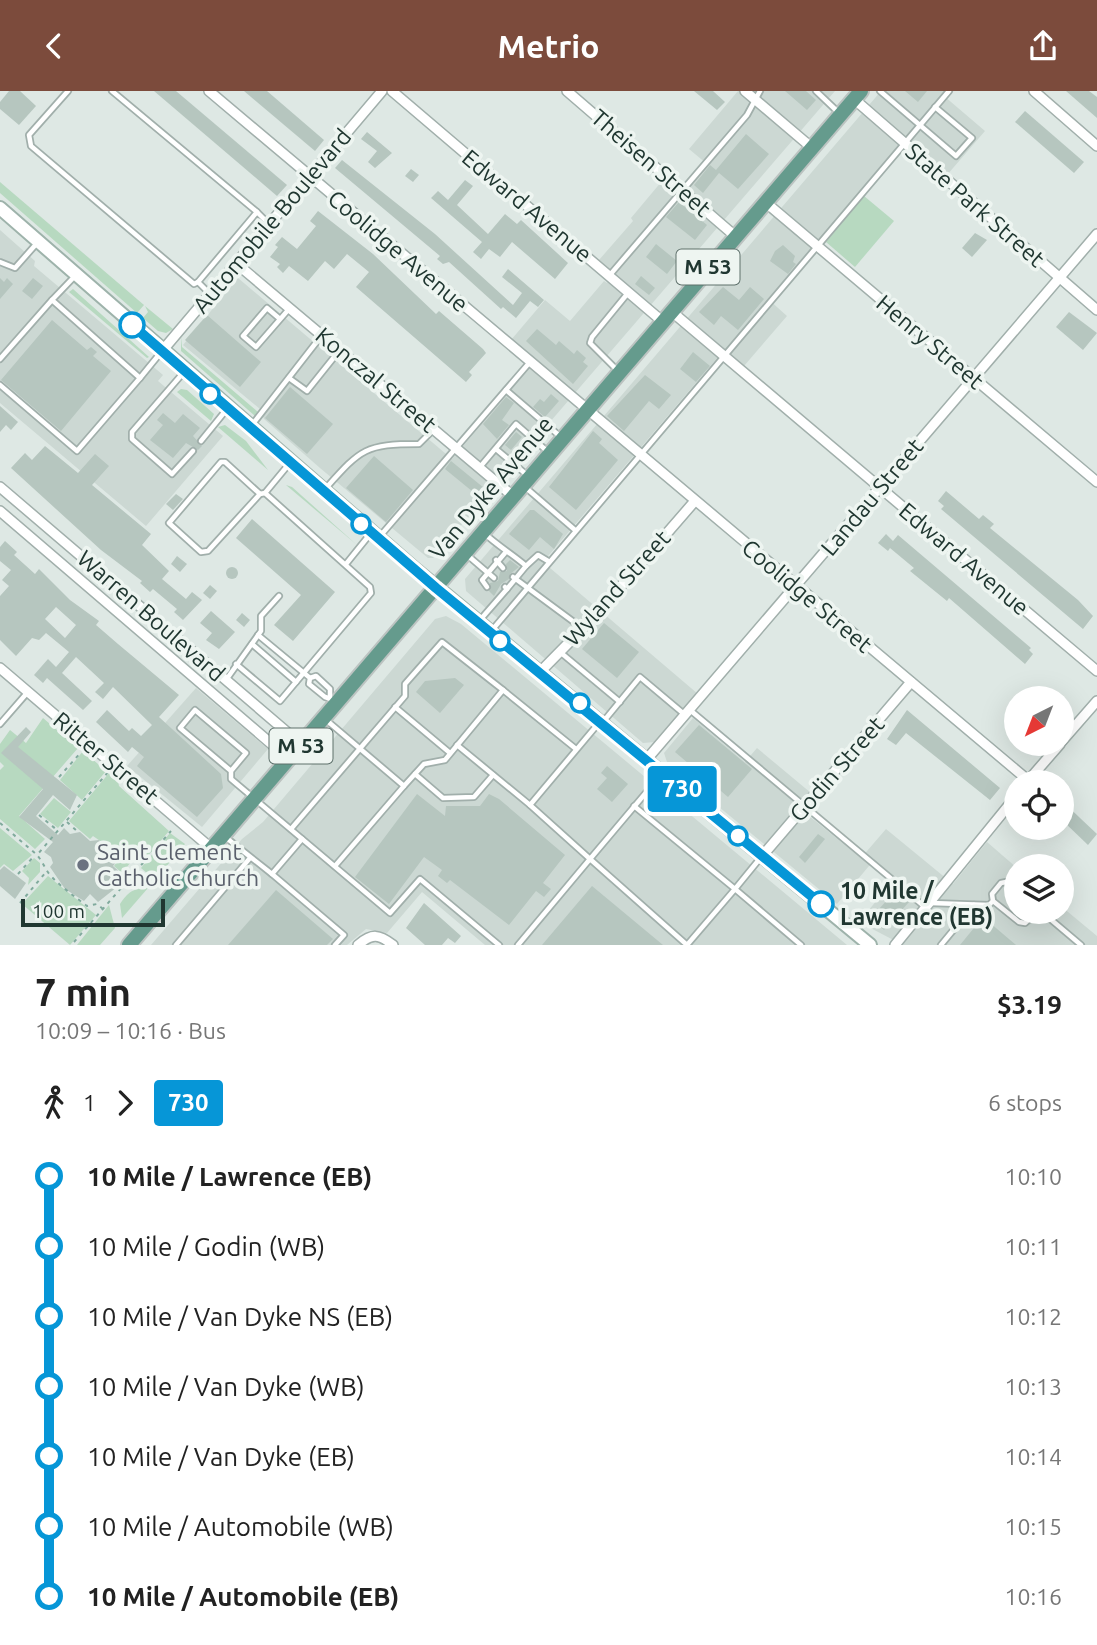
<!DOCTYPE html>
<meta charset="utf-8">
<style>
:root{--surface:#fff;--page:#f6f6f6;--text:#222;--muted:#767676;--accent:#7c4b3c}
body{margin:0;font-family:Ubuntu,sans-serif;background:var(--page);color:var(--text);height:100vh;display:flex;flex-direction:column;font-size:26px;white-space:nowrap}
*{box-sizing:border-box;margin:0}
p{font-size:23px;color:var(--muted)}
.icon{flex:none;width:38px;height:38px;fill:none;stroke:currentColor;stroke-width:2;stroke-linecap:round;stroke-linejoin:round}
.map{position:relative;height:854px;overflow:hidden}
.details{display:flex;flex-direction:column;background:var(--surface);flex:1}
.details>*{flex:none}
.badge{padding:0 14px;border-radius:5px;font-size:24px;line-height:46px}
.needle{width:46px;rotate:222deg}
.buttons{position:absolute;left:1004px;top:595px;display:grid;gap:14px}
.buttons a{display:grid;place-items:center;width:70px;height:70px;border-radius:50%;background:var(--surface);box-shadow:0 7px 28px #0002;font-size:35px}
.scale{position:absolute;left:21px;bottom:18px;width:144px;box-sizing:border-box;padding-left:7px;border:4px solid #203731;border-top:0;font-size:19px;line-height:24px;white-space:nowrap;color:#203731;-webkit-text-stroke:5px #eef5f1;paint-order:stroke}
.map>.badge{position:absolute;translate:-50% -50%;box-shadow:0 0 0 4px #fff}
.legs{display:flex;align-items:center;gap:10px;height:77px;padding:0 35px;font-size:23px}
.legs p{margin-inline-start:auto}
.overview{display:flex;align-items:center;justify-content:space-between;height:119px;padding:0 35px}
h1{font-size:38px;font-weight:700;line-height:52px}
ul{padding:0 35px;list-style:none}
li{display:flex;align-items:center;gap:24px;height:70px;font-size:26px}
li i{display:grid;place-items:center;width:10px;height:100%;margin:0 9px;background:currentColor}
li i::after{content:'';width:18px;height:18px;margin:-9px;border:5px solid;border-radius:50%;background:var(--surface)}
li p{margin-inline-start:auto}
li:first-child i{background:linear-gradient(#0000 50%,currentColor 0)}
li:last-child i{background:linear-gradient(currentColor 50%,#0000 0)}
header{display:flex;justify-content:space-between;align-items:center;height:91px;padding:0 35px;background:var(--accent);color:#fff;font-size:32px;font-weight:700}
.map>svg:first-child{display:block}
.built{fill:#ccd8d3}
.green{fill:#b7d9c0}
.building{fill:#b6c6bf;fill-rule:evenodd}
.lines{fill:none;stroke-linecap:round;stroke-linejoin:round}
.service-casing{stroke:#a1afab;stroke-width:8}
.minor-casing{stroke:#a1afab;stroke-width:12}
.secondary-casing{stroke:#9eb3ab;stroke-width:16}
.primary-casing{stroke:#bcc3c1;stroke-width:18}
.path{stroke:#80aa9d;stroke-width:2;stroke-dasharray:3.5 5;stroke-linecap:butt}
.service{stroke:#fff;stroke-width:4.5}
.minor{stroke:#fff;stroke-width:9}
.secondary{stroke:#fff;stroke-width:12}
.primary{stroke:#659b8d;stroke-width:14}
.line-1-casing{stroke:#fff;stroke-width:16}
.line-1{stroke:#0696d7;stroke-width:10}
.stop-1-dot{fill:#fff;stroke:#0696d7;stroke-width:3.5}
.worship-dot{fill:#6b7280;stroke:#eef5f1;stroke-width:2.5}
.labels{text-anchor:middle;stroke-width:7;stroke-linejoin:round;paint-order:stroke}
.shield{fill:#eef5f1;stroke:#5e706b;stroke-width:2}
.shield-label{font-size:21px;font-weight:bold;fill:#203731}
.street-label{font-size:23px;fill:#203731;stroke:#eef5f1}
.worship-label{font-size:23px;fill:#5b616d;stroke:#eef5f1;text-anchor:start}
.stop-label{font-size:23px;font-weight:bold;fill:#203731;stroke:#eef5f1;text-anchor:start}
</style>
<header><svg class="icon" aria-label="back" viewBox="0 0 24 24"><path d="M15 5l-7 7 7 7"/></svg>Metrio<svg class="icon" aria-label="share" viewBox="0 0 24 24"><path d="M12 15V3M7 8l5-5 5 5M5 13v7h14v-7"/></svg></header>
<div class="map">
<svg width="1097" height="854" viewBox="0 0 1097 854">
<rect width="100%" height="100%" fill="#dee8e4"/>
<g class="built">
<path d="M738,0H835L433,467H428L320,377L264,328L260,318L183,254L238,187L452,368L536,269L511,249L545,209L570,230L604,190L607,192L615,183L599,169L633,130L631,127L662,90L680,105L707,73L689,58Z"/>
<path d="M881,0H947L944,5L985,40L947,84L905,49L768,208L787,225L744,275L724,259L543,471L698,603L655,651L643,652L466,500L465,488Z"/>
<path d="M0,139L35,170L34,175L163,284L158,290L223,345L146,435L0,312Z"/>
<path d="M446,525L461,533L847,854H485L422,801L387,842L366,838L347,854H151L242,748L263,731L430,534L435,528Z"/>
<path d="M196,597L268,658L202,736L127,675Z"/>
<path d="M693,627L745,671L757,657L811,702L798,716L861,767L886,738L953,793L987,751L1017,777V821H1062V816L1097,845V854H903L859,831L895,787L874,769L837,813L668,674L664,662Z"/>
</g>
<g class="green">
<path d="M0,91L144,214L137,222L0,102Z"/>
<path d="M864,105L894,130L855,176L826,151Z"/>
<path d="M73,198L149,266L147,267L69,201Z"/>
<path d="M145,215L173,238L166,242L158,240L143,227L148,221Z"/>
<path d="M181,246L182,256L258,321L255,325L181,260Z"/>
<path d="M181,298L187,299L214,323L211,330L177,301Z"/>
<path d="M225,334L246,350L268,379L218,336Z"/>
<path d="M286,394L292,396L357,454Z"/>
<path d="M43,627L78,657L19,725L45,748L35,758L0,728V679L4,675L0,671V653L10,639L26,652Z"/>
<path d="M83,660L106,680L82,709L60,689Z"/>
<path d="M109,682L118,690L119,695L169,740L147,766L140,760L122,782L114,775L119,768L109,756L93,745L90,748L69,730Z"/>
<path d="M54,707L71,721L58,737L40,723Z"/>
<path d="M0,737L32,764L13,780L4,773L0,777Z"/>
<path d="M170,742L185,753L155,789L141,777Z"/>
<path d="M34,767L40,772V781L28,794L29,787L22,780Z"/>
<path d="M48,785L96,824L70,854L22,813Z"/>
<path d="M148,797L122,827L120,813C128,801 133,797 148,797Z"/>
<path d="M109,814L115,837L100,854H77Z"/>
</g>
<g class="building">
<path d="M9,0H20L36,15L19,34L0,18V11Z"/>
<path d="M154,0H176L287,94L277,105Z"/>
<path d="M244,0H267L324,49L315,60Z"/>
<path d="M694,0H713L725,11L717,19Z"/>
<path d="M785,0H806L816,9L807,19Z"/>
<path d="M905,0H927L918,11Z"/>
<path d="M1066,0H1089L1097,6V27Z"/>
<path d="M1025,20L1084,71L1074,82L1015,31Z"/>
<path d="M367,41L392,62L375,77L368,71L377,60L361,48Z"/>
<path d="M746,43L769,63L738,98L719,82L703,102L694,94L710,74L716,79Z"/>
<path d="M342,69L435,143L513,214L522,202L502,186L508,178L544,209L538,216L530,210L516,227L503,216L501,218L449,171L443,173L437,168L440,165L335,77Z"/>
<path d="M411,78L419,84L413,91L405,85Z"/>
<path d="M465,89L473,95L457,114L488,143L505,123L517,133L521,129L568,172L555,188L512,151L500,166L489,158L481,168L473,161L482,151L431,107L438,100L448,109Z"/>
<path d="M679,111L707,134L695,149L666,126Z"/>
<path d="M318,120L373,163L436,223L439,220L483,258L486,262L469,281L472,284L466,291L356,196L369,181L347,163L334,178L325,170L308,190L289,175L283,182L277,176L280,173L270,166L278,156L275,154L282,146L297,158L316,135L310,130Z"/>
<path d="M975,142L987,149L972,166L962,157Z"/>
<path d="M656,153L677,170L667,183L646,166Z"/>
<path d="M783,154L795,165L793,171L796,173L788,183L770,170L775,160Z"/>
<path d="M641,185L655,197L649,204L635,193Z"/>
<path d="M0,187L4,191L7,187L13,193L0,208Z"/>
<path d="M33,187L43,195L32,208L22,200Z"/>
<path d="M723,196L739,209L750,196L764,208L738,239L721,225L714,234L699,221Z"/>
<path d="M1069,221L1097,242L1083,259L1056,236Z"/>
<path d="M207,224L261,271L240,296L185,249Z"/>
<path d="M52,229L87,259L91,256L97,261L93,265L111,280L61,340L1,289Z"/>
<path d="M537,238L556,254L559,250L574,263L577,259L586,267L583,271L588,275L573,293L526,250Z"/>
<path d="M693,261L710,275L696,291L680,278Z"/>
<path d="M645,284L671,304L659,318L649,310L624,340L607,325Z"/>
<path d="M290,296L333,333L307,363L265,327Z"/>
<path d="M551,303L559,310L545,326L533,316L540,308L544,311Z"/>
<path d="M506,306L514,312L502,329L509,334L497,348L483,333Z"/>
<path d="M0,315L18,331L11,339L6,334L0,341Z"/>
<path d="M163,322L175,332L183,323L200,337L193,345L202,355L198,359L186,352L173,367L150,349L163,334L157,329Z"/>
<path d="M593,340L602,348L599,352L618,369L576,419L549,396Z"/>
<path d="M516,341L522,346L511,359L505,354Z"/>
<path d="M45,355L78,382L95,363L109,375L92,394L151,443L142,454L169,480L162,488L186,508L192,501L202,509L183,529L174,521L177,518L153,498L150,501L140,492L142,490L101,459L11,377L25,362L32,369Z"/>
<path d="M374,365L413,399L386,431L346,397Z"/>
<path d="M451,370L484,397L478,405L445,378Z"/>
<path d="M946,400L979,428L983,424L994,433L990,437L1078,509L1093,525L1083,538L941,418L944,415L938,410Z"/>
<path d="M176,403L183,408L173,419L166,413Z"/>
<path d="M530,419H534L563,443L554,458L540,446L529,459L509,443Z"/>
<path d="M252,428L335,501L293,550L274,534L301,504L236,447Z"/>
<path d="M886,443L893,450L898,444L1031,557L1029,559L1033,563L1025,573L949,507L947,510L910,480L914,477L890,457L888,460L878,452Z"/>
<path d="M5,450L17,461L14,464L35,483L39,478L70,509L99,530L96,534L118,553L179,604L159,626L221,683L223,697L197,726L137,675L144,666L132,656L128,661L96,631L107,619L129,640L132,637L141,645L152,634L113,596L103,608L95,601L104,592L76,566L62,582L92,610L83,619L47,587L43,592L34,584L48,568L56,576L69,561L46,542L39,549L32,547L16,565L0,549V505L9,495L2,489L11,479L0,470V456ZM56,516L76,534L65,547L45,528Z"/>
<path d="M177,465L187,473L180,481L171,473Z"/>
<path d="M510,469L519,476L510,483L509,488L501,493L494,505L489,500L490,492L498,490L500,481L507,480L506,473Z"/>
<circle cx="232" cy="482" r="6"/>
<path d="M210,494L217,500L210,508L203,502Z"/>
<path d="M211,520L235,541L219,558L206,549L212,542L200,532Z"/>
<path d="M242,522L250,529L244,536L236,529Z"/>
<path d="M604,532L639,561L617,587L582,558Z"/>
<path d="M455,587L464,594L440,622L416,601L425,590Z"/>
<path d="M907,619L1000,697L990,709L906,642L896,654L887,648Z"/>
<path d="M699,634L752,678L728,706L675,661Z"/>
<path d="M26,636L31,641L18,656L77,704L70,719L53,704L36,725L58,744L64,737L70,743L80,741L90,750L99,749L118,769L113,775L122,783L117,796L98,811L90,803L84,810L65,798L50,776L53,772L51,766L44,761L53,751L19,726L43,698L1,662Z"/>
<path d="M607,675L628,693L612,711L597,698L607,687L601,682Z"/>
<path d="M417,703L445,725L446,715H480L489,703L499,708L565,764L543,792L551,798L544,806L536,800L509,834L450,789L447,792L438,785L442,779L424,766L389,813L355,786Z"/>
<path d="M1062,710L1097,743L1088,754L1062,729Z"/>
<path d="M818,743L825,748L805,772L799,766Z"/>
<path d="M4,775L26,792L15,808L0,795V779Z"/>
<path d="M592,795L663,854H542Z"/>
<path d="M276,799L333,848L327,854H228Z"/>
<path d="M896,799L909,811L884,839L871,827Z"/>
<path d="M424,812L461,845L455,852L448,847L442,854H425L406,837Z"/>
<path d="M983,826L1016,854H960Z"/>
</g>
<g class="lines">
<defs>
<g id="service">
<path d="M68,0L29,44L31,55L194,193L198,191"/>
<path d="M112,0L257,121L198,191L210,203"/>
<path d="M816,0L838,21"/>
<path d="M880,0L956,65L972,47L935,16"/>
<path d="M257,121L269,133"/>
<path d="M0,171L15,177L38,151"/>
<path d="M75,185L52,209L140,287L162,260"/>
<path d="M609,185L747,24L760,0"/>
<path d="M280,228L267,217L243,245L256,256L289,218"/>
<path d="M0,268L52,209"/>
<path d="M618,280L590,252L592,246L628,202"/>
<path d="M184,281L132,341V348L172,383L193,360"/>
<path d="M289,287L307,300L339,260"/>
<path d="M0,294L77,360L140,287"/>
<path d="M506,299L562,347"/>
<path d="M252,334L322,244"/>
<path d="M201,350L227,318"/>
<path d="M496,358L527,384"/>
<path d="M480,376L516,333L547,360"/>
<path d="M525,396L575,439"/>
<path d="M326,397C361,358 365,353 419,353L434,338"/>
<path d="M265,402L289,373"/>
<path d="M484,442C498,455 512,463 526,475L507,498"/>
<path d="M381,444L530,271"/>
<path d="M466,463L494,487"/>
<path d="M496,469L503,477"/>
<path d="M346,473L371,442"/>
<path d="M526,475L538,464L548,470"/>
<path d="M513,486L582,537"/>
<path d="M487,496L482,489L505,462"/>
<path d="M480,529L507,498L505,496"/>
<path d="M493,538L949,0"/>
<path d="M258,544L310,587L309,593L325,606L334,609"/>
<path d="M252,553L296,591"/>
<path d="M560,561L620,611"/>
<path d="M236,573L280,610L371,502L370,496L265,402L260,403L225,371H221L169,432L201,461L208,460L260,403"/>
<path d="M310,587L316,585L330,598V605"/>
<path d="M226,589L261,540V525L279,505"/>
<path d="M395,616L450,662"/>
<path d="M690,619L925,816"/>
<path d="M325,628L404,695L424,673L445,669L503,599L576,658"/>
<path d="M603,631L640,586L684,623"/>
<path d="M0,633L27,602"/>
<path d="M598,633L530,714L590,768L660,685"/>
<path d="M457,654L530,714"/>
<path d="M231,680L246,662L195,619L180,637L231,680V688L390,822L420,788L499,854"/>
<path d="M415,683L443,707L474,706L493,684"/>
<path d="M634,715L735,798L687,854"/>
<path d="M291,738L405,605V593L442,551L503,599"/>
<path d="M224,745L272,783L302,748"/>
<path d="M762,765L735,798L801,854"/>
<path d="M335,775L404,695"/>
<path d="M272,783L344,844L335,854"/>
<path d="M993,810L1019,831L1025,832L1037,821"/>
<path d="M931,812L989,814L993,810L992,803L1001,792L1006,791L1017,799"/>
<path d="M1042,821L1081,854"/>
<path d="M176,854L250,767"/>
<path d="M518,854L590,768L687,854"/>
<path d="M941,854L974,814"/>
</g>
<g id="minor">
<path d="M209,0L1029,690"/>
<path d="M392,0L662,230"/>
<path d="M567,0L735,145"/>
<path d="M745,0L811,56"/>
<path d="M1034,0L1097,55"/>
<path d="M854,8L1097,219"/>
<path d="M764,110L1097,391"/>
<path d="M237,173L514,406"/>
<path d="M671,220L1097,580"/>
<path d="M162,260L382,0"/>
<path d="M0,396L302,654"/>
<path d="M0,420L289,668"/>
<path d="M0,577L212,758"/>
<path d="M539,582L596,524L694,411"/>
<path d="M1062,650L1097,610"/>
<path d="M647,668L1097,143"/>
<path d="M1027,691L1060,653"/>
<path d="M763,764L911,591"/>
<path d="M358,854C372,842 379,843 393,854"/>
<path d="M895,854L1017,704"/>
</g>
<path id="secondary" d="M0,117L417,480L870,854"/>
<path id="primary" d="M129,854L861,0"/>
</defs>
<use href="#service" class="service-casing"/>
<use href="#minor" class="minor-casing"/>
<use href="#secondary" class="secondary-casing"/>
<use href="#primary" class="primary-casing"/>
<g class="path">
<path d="M59,686L83,659"/>
<path d="M39,724L57,739"/>
<path d="M67,731L78,741"/>
<path d="M0,732L36,763"/>
<path d="M18,783L35,764"/>
<path d="M20,812L46,781"/>
<path d="M103,818L97,813L87,815C74,805 61,796 50,784C45,778 43,771 37,764L109,680"/>
<path d="M74,851L171,740"/>
</g>
<use href="#service" class="service"/>
<use href="#minor" class="minor"/>
<use href="#secondary" class="secondary"/>
<use href="#primary" class="primary"/>
</g>
<g class="lines">
<defs>
<path id="line-1" d="M132,234L436,497L821,813"/>
</defs>
<use href="#line-1" class="line-1-casing"/>
<use href="#line-1" class="line-1"/>
</g>
<g class="stop-1-dot">
<circle cx="132" cy="234" r="12"/>
<circle cx="210" cy="303" r="9"/>
<circle cx="361" cy="433" r="9"/>
<circle cx="500" cy="550" r="9"/>
<circle cx="580" cy="612" r="9"/>
<circle cx="738" cy="745" r="9"/>
<circle cx="821" cy="813" r="12"/>
</g>
<circle class="worship-dot" cx="83" cy="774" r="7"/>
<g class="labels">
<g class="shield">
<rect x="676.5" y="158.5" width="63" height="35" rx="5"/>
<rect x="269.5" y="637.5" width="63" height="35" rx="5"/>
</g>
<g class="shield-label">
<text x="708" y="183">M 53</text>
<text x="301" y="662">M 53</text>
</g>
<g class="street-label">
<text transform="translate(651 72) rotate(41)" y="8">Theisen Street</text>
<text transform="translate(975 114) rotate(41)" y="8">State Park Street</text>
<text transform="translate(527 115) rotate(40)" y="8">Edward Avenue</text>
<text transform="translate(272 130) rotate(-50)" y="8">Automobile Boulevard</text>
<text transform="translate(398 160) rotate(40)" y="8">Coolidge Avenue</text>
<text transform="translate(930 251) rotate(40)" y="8">Henry Street</text>
<text transform="translate(376 289) rotate(40)" y="8">Konczal Street</text>
<text transform="translate(491 397) rotate(-50)" y="8">Van Dyke Avenue</text>
<text transform="translate(872 406) rotate(-50)" y="8">Landau Street</text>
<text transform="translate(964 468) rotate(40)" y="8">Edward Avenue</text>
<text transform="translate(617 497) rotate(-48)" y="8">Wyland Street</text>
<text transform="translate(807 505) rotate(40)" y="8">Coolidge Street</text>
<text transform="translate(151 525) rotate(41)" y="8">Warren Boulevard</text>
<text transform="translate(106 667) rotate(40)" y="8">Ritter Street</text>
<text transform="translate(837 678) rotate(-49)" y="8">Godin Street</text>
</g>
<g class="worship-label">
<text x="97" y="769">Saint Clement<tspan x="97" dy="26">Catholic Church</tspan></text>
</g>
<g class="stop-label">
<text x="840" y="808">10 Mile /<tspan x="840" dy="26">Lawrence (EB)</tspan></text>
</g>
</g>
</svg>
<div class="buttons">
<a><svg class="needle" viewBox="-14 -14 28 28"><path d="M0-13l5 13h-10z" fill="#e53935"/><path d="M0 13l5-13h-10z" fill="#767676"/></svg></a>
<a><svg class="icon" aria-label="locate" viewBox="0 0 24 24"><circle cx="12" cy="12" r="6"/><path d="M12 2v4M12 18v4M2 12h4M18 12h4"/></svg></a>
<a><svg class="icon" aria-label="layers" viewBox="0 0 24 24"><path d="M12 4l9 5-9 5-9-5zM3 14l9 5 9-5"/></svg></a>
</div>
<div class="scale">100 m</div>
<b class="badge" style="left:682px;top:698px;background:#0696d7;color:#fff">730</b>
</div>
<section class="details">
<div class="overview"><div><h1>7 min</h1><p>10:09 – 10:16 · Bus</p></div><b>$3.19</b></div>
<div class="legs"><svg class="icon" aria-label="walk" viewBox="0 0 24 24"><circle cx="13" cy="4" r="2"/><path d="M13 8l-2 6 4 7M11 14l-3 7M7 12l3-4h3l4 4"/></svg>1<svg class="icon" aria-label="forward" viewBox="0 0 24 24"><path d="M9 5l7 7-7 7"/></svg><b class="badge" style="background:#0696d7;color:#fff">730</b><p>6 stops</p></div>
<ul>
<li><i style="color:#0696d7"></i><b>10 Mile / Lawrence (EB)</b><p>10:10</p></li>
<li><i style="color:#0696d7"></i><span>10 Mile / Godin (WB)</span><p>10:11</p></li>
<li><i style="color:#0696d7"></i><span>10 Mile / Van Dyke NS (EB)</span><p>10:12</p></li>
<li><i style="color:#0696d7"></i><span>10 Mile / Van Dyke (WB)</span><p>10:13</p></li>
<li><i style="color:#0696d7"></i><span>10 Mile / Van Dyke (EB)</span><p>10:14</p></li>
<li><i style="color:#0696d7"></i><span>10 Mile / Automobile (WB)</span><p>10:15</p></li>
<li><i style="color:#0696d7"></i><b>10 Mile / Automobile (EB)</b><p>10:16</p></li>
</ul>
</section>
